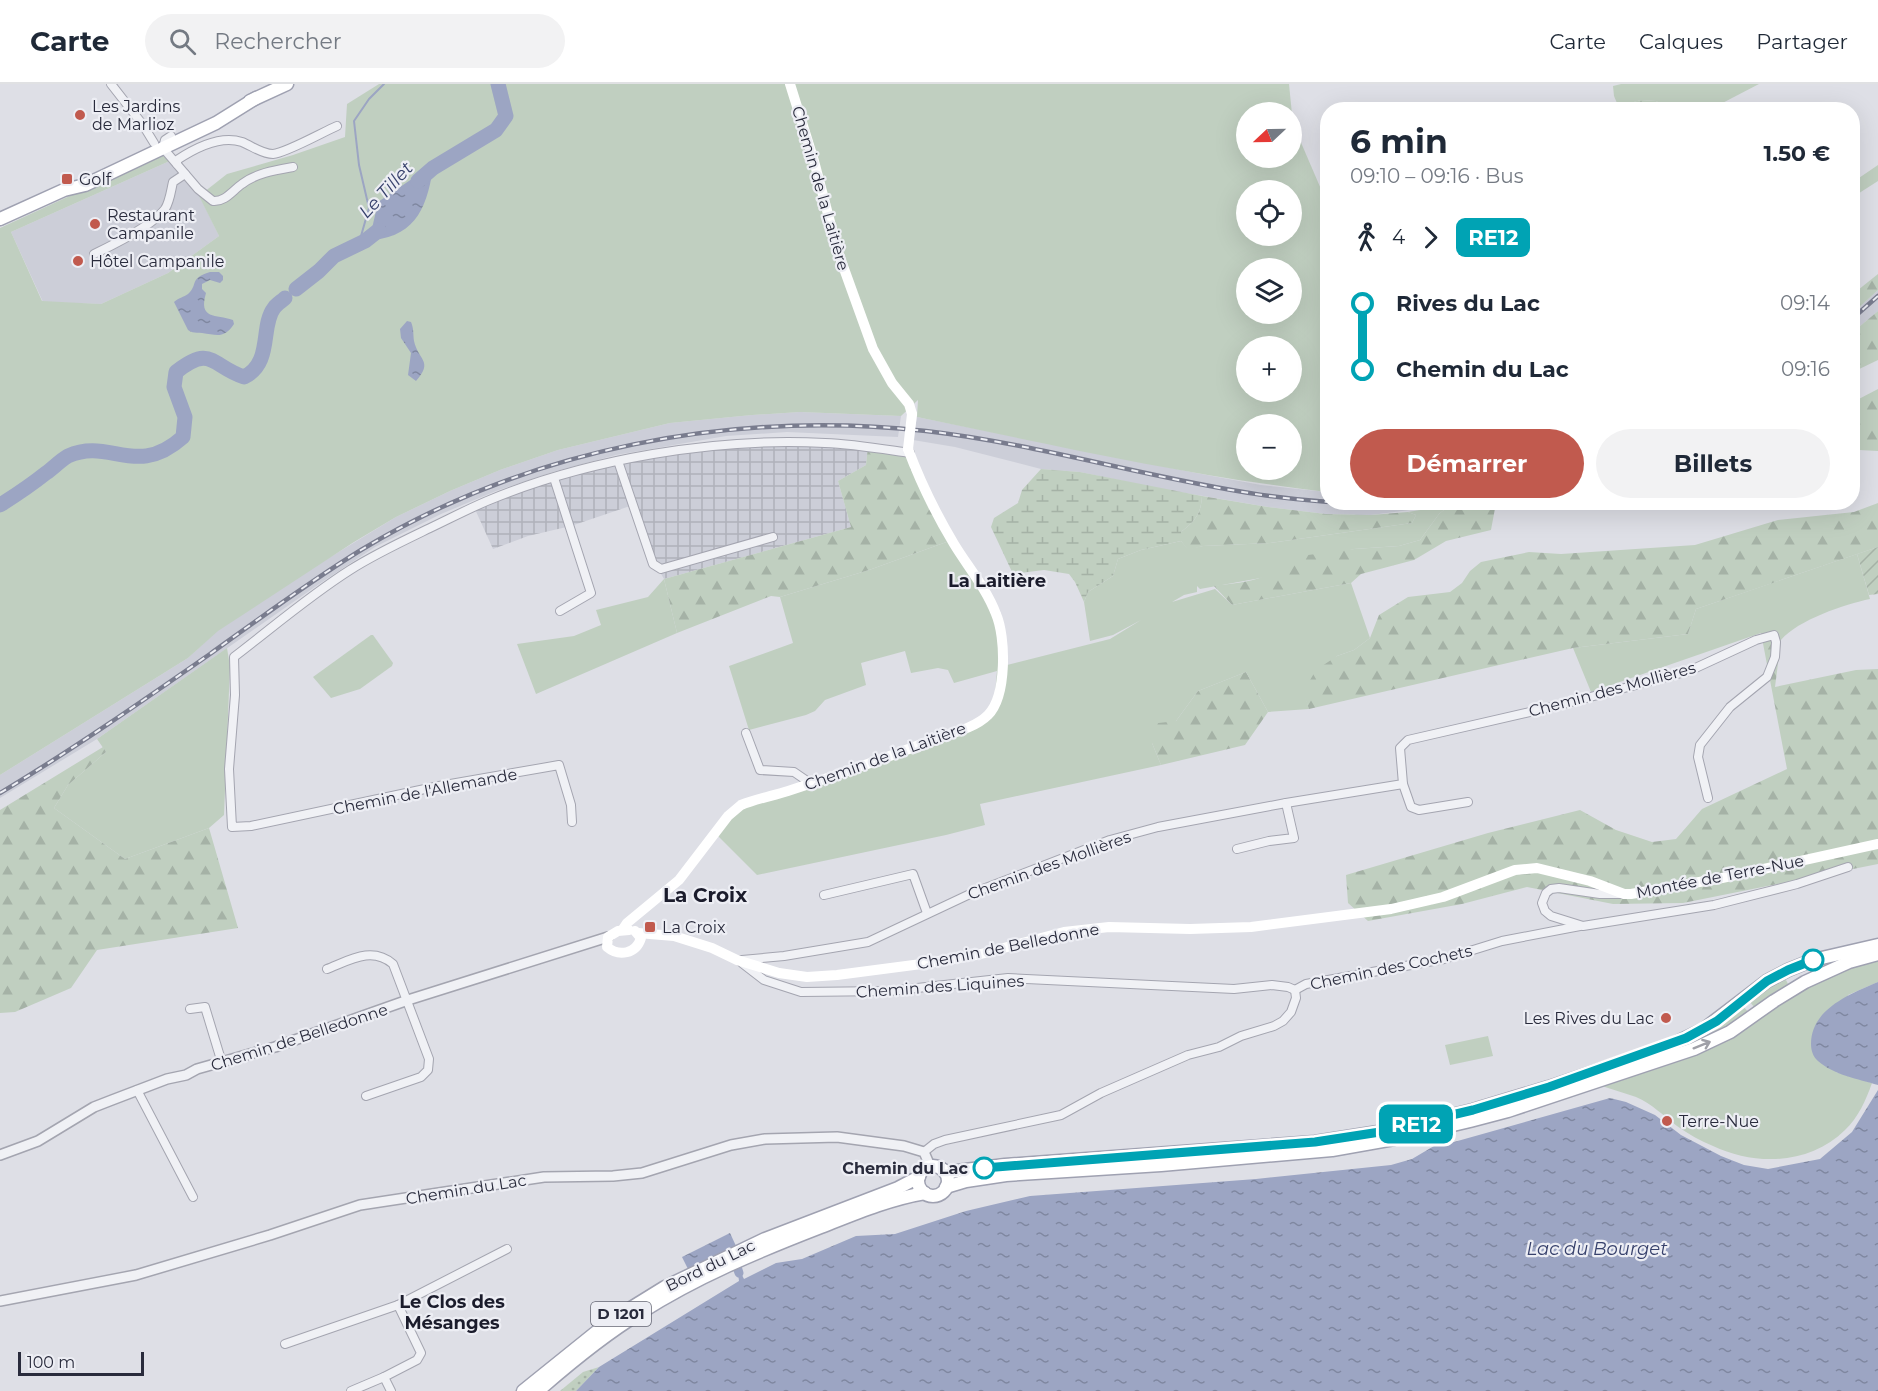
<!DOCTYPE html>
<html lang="fr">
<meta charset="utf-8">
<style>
:root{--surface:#fff;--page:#f2f2f3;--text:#1f2937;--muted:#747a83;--line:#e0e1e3;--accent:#c15a4e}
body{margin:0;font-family:Montserrat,sans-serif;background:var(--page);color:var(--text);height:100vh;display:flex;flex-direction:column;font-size:22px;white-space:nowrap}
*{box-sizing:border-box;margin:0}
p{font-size:20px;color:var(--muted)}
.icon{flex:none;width:33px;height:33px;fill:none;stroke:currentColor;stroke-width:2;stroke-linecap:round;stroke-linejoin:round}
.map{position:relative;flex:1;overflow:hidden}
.details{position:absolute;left:1320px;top:18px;width:540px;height:408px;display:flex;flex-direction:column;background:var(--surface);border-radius:24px;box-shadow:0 6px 24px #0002}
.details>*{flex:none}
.badge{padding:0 12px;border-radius:9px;font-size:21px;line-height:39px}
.needle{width:39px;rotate:248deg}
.buttons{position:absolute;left:1236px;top:18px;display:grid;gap:12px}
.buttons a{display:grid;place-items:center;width:66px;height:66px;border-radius:50%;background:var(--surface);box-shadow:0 6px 24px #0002;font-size:30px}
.scale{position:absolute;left:18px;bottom:15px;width:126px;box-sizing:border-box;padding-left:6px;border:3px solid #292b3c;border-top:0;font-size:16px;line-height:21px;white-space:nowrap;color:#292b3c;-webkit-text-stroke:4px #edeef4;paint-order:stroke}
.map>.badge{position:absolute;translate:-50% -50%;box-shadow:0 0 0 3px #fff}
.legs{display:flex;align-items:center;gap:9px;height:66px;padding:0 30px;font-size:20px}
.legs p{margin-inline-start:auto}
.head{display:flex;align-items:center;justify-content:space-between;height:102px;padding:0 30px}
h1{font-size:33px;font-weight:700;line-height:45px}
.action{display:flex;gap:12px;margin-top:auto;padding:12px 30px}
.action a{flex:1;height:69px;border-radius:36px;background:var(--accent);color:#fff;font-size:24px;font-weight:700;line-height:69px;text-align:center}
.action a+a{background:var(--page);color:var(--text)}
ul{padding:0 30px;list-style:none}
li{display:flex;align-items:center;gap:21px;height:66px;font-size:22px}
li i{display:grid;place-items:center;width:9px;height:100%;margin:0 8px;background:currentColor}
li i::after{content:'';width:15px;height:15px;margin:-8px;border:4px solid;border-radius:50%;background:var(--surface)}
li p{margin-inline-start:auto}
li:first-child i{background:linear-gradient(#0000 50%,currentColor 0)}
li:last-child i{background:linear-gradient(currentColor 50%,#0000 0)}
header{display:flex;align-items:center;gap:36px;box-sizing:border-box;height:84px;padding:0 30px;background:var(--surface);border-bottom:2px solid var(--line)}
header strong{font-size:28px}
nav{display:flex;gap:33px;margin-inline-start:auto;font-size:21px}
.search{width:420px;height:54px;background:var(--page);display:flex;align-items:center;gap:15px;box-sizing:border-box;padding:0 21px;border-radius:33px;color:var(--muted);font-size:22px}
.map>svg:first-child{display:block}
.built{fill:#ccced8}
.industrial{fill:url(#industrial-grid)}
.grass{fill:#c0cfc0;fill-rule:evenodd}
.forest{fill:url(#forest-firs)}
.wetland{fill:url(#wetland-marsh)}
.park{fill:url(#park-dots)}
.garden{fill:url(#garden-furrows)}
.water{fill:url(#water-ripples)}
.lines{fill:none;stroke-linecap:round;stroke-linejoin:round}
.stream{stroke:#9ca5c3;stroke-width:2}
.canal{stroke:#9ca5c3;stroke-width:9}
.river{stroke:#9ca5c3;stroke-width:15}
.minor-casing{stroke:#a4a5b0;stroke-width:10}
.tertiary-casing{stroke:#a4a5b0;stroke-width:12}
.primary-casing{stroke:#9fa1b1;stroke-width:15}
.minor{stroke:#f0f1f5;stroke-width:8}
.tertiary{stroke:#f0f1f5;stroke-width:9}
.secondary{stroke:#fff;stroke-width:10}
.primary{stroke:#fff;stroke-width:12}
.rail-casing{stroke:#797c8e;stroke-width:4.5}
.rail{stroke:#edeef4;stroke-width:2;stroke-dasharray:7;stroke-linecap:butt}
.secondary-bridge{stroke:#fff;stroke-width:10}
.oneway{stroke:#9fa0a7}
.line-1-casing{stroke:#fff;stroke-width:14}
.line-1{stroke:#00a3b4;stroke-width:9}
.poi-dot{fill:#c15a4e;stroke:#edeef4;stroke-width:2}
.stop-1-dot{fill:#fff;stroke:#00a3b4;stroke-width:3}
.labels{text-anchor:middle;stroke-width:4.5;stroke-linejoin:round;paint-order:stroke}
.shield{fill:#edeef4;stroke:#646673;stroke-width:1.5}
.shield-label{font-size:15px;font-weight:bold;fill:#292b3c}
.poi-label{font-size:16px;fill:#292b3c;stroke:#edeef4;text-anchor:start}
.street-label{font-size:16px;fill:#292b3c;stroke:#edeef4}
.stop-label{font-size:16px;font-weight:bold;fill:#292b3c;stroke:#edeef4;text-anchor:end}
.water-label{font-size:18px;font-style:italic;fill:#37416c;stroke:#edeef4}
.neighbourhood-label{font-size:18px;font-weight:bold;fill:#1b1c2c;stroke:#edeef4}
.quarter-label{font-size:20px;font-weight:bold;fill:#1b1c2c;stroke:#edeef4}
</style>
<header>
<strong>Carte</strong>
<div class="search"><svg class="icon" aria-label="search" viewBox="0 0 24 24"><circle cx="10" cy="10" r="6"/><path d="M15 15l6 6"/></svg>Rechercher</div>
<nav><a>Carte</a><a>Calques</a><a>Partager</a></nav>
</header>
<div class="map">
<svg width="1878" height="1307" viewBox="0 0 1878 1307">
<defs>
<pattern id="industrial-grid" width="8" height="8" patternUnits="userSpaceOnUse" patternTransform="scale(1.5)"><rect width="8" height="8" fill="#ccced8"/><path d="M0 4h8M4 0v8" fill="none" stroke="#afb1ba"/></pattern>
<pattern id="forest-firs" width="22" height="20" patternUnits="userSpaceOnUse" patternTransform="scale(1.5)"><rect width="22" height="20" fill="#c0cfc0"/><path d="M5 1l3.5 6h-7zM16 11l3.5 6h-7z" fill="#a5b2a6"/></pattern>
<pattern id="wetland-marsh" width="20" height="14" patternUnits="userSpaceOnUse" patternTransform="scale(1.5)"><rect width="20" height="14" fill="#c0cfc0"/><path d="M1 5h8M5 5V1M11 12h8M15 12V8" fill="none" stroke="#a5b2a6"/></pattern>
<pattern id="park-dots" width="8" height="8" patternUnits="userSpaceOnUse" patternTransform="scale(1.5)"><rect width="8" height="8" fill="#c0cfc0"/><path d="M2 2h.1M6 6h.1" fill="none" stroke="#a5b2a6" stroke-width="1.8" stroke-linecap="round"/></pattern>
<pattern id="garden-furrows" width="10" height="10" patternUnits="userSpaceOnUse" patternTransform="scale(1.5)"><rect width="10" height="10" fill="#c0cfc0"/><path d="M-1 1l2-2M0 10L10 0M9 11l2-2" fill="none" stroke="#a5b2a6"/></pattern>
<pattern id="water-ripples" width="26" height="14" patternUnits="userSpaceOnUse" patternTransform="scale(1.5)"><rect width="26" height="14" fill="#9ca5c3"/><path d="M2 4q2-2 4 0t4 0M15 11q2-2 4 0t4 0" fill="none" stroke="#7f87a0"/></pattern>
</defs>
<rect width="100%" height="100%" fill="#dedfe6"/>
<g class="built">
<path d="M172,76L203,109L200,113L219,152L168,189L101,220L43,218L11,148Z"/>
<path d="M1878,206V227L1853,248V229Z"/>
<path d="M800,328L901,332L898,353L787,348L726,352L616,371L556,387L496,407L441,430L375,463L322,498L97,655L0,714V691L188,574L217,547L306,488L396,433L450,407L500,386L558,366L670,339L752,331Z"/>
<path d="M917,333L1196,389L1261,401L1327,408L1328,418L1464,419L1371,431L1326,430L1268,423L1156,404L1080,388L1041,385L955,363L913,356Z"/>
</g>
<path class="industrial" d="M733,361L868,362L866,381L838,397L851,443L664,495L650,471L633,421L571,442L528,452L493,465L474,423L554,395L618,377Z"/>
<g class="grass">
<path d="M379,0H1289L1293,40L1327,119V408C1189,392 1053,361 917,333L918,316L901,332L800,328L752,331L670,339L558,366L500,386L450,407L396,433L354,458L218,547L188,574L0,691V144L163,69L172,76L11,148L42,217L101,220L168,189L219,152L199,112L227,90L293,71L345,53L347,20ZM1246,28H1292V74H1246ZM1246,106H1292V152H1246ZM1246,184H1292V230H1246ZM1246,262H1292V308H1246ZM1246,340H1292V386H1246Z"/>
<path d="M1621,0H1759L1709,26L1671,25L1656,17L1641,16L1630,19L1619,24L1614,12L1613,2Z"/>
<path d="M1878,81V97L1853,113V98Z"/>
<path d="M1450,421L1439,430L1420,456L1399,462L1354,465L1278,485L1266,493L1200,505L1197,502V508L1184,511L1172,518L1215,505L1232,521L1351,499L1370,554L1354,566L1337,572L1304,608L1309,625L1268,628L1246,588L1198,607L1176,637L1152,659L1161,681L980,720L985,741L946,751L757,791L716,750L734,726L986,637L994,622L997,587L954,599L948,586L938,584L911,589L905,567L861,579L866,601L825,616L815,627L806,631L749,646L729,582L793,559L780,513L869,486L952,456L997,531L1003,582L1110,555L1141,536L1113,551L1090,557L1084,518L1088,508L1113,492L1118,475L1141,466L1181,457L1188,465L1203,462L1270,459L1412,439L1416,431L1408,428Z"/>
<path d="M1857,470L1870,515C1845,520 1798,536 1781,556L1761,549L1591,608L1573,564L1688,550L1696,525Z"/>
<path d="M664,495L677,549L536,610L517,560L574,552L601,541L596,526L648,513Z"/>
<path d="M371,551H373L393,579L392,582L360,605L331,614L313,593Z"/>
<path d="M227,564L230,582L224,731L209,744L125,775L54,724L68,701L106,668L97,655Z"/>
<path d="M1878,877V898L1848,911L1836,988L1872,999C1866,1016 1858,1034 1845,1046C1810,1081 1755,1082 1713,1062C1701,1057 1688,1050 1677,1042C1664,1032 1652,1020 1636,1013C1625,1009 1613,1006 1602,1002L1707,966L1801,905L1848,884Z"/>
<path d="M1786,896L1788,900L1786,904L1756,925L1748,916L1779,897Z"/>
<path d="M1742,921L1750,930L1715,951L1712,949L1711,946Z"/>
<path d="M1488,952L1493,972L1450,981L1445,961Z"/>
</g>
<g class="forest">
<path d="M1641,16L1656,17L1671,25H1591L1595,21C1617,26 1621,20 1641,16Z"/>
<path d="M1878,190V206L1853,229V210Z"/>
<path d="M1878,227V276L1853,288V248Z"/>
<path d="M1878,305V367L1859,366L1853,363V318Z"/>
<path d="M868,362L910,369L952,456L869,486L780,513L771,512L677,549L664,495L851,443L838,397L866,381Z"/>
<path d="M1202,412L1268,423L1326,430L1371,431L1408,428L1416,431L1412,439L1270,459L1203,462L1188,466L1181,457V448C1195,437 1201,430 1202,412Z"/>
<path d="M1464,418L1496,419L1491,446L1446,457L1414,476L1361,490L1351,499L1232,521L1214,502C1240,498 1270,499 1285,474L1354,465L1399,462L1420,456L1439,430L1450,421Z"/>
<path d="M1878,419V463L1696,525L1688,550L1573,564L1309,625L1303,608L1316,586L1337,572L1354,566L1370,554L1379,531L1408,513L1450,508L1462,499L1470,487L1481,478L1529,468L1561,470L1695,461L1778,436L1854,428Z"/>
<path d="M1761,549L1781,556L1775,603L1856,586L1878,585V780L1683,819L1613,820L1527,803L1462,820L1368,837L1348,819L1346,791L1488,749L1580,726L1616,746L1652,758L1676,755L1702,725L1787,685Z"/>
<path d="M1246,588L1268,628L1245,661L1161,681L1152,659L1150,640L1176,637L1198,607Z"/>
<path d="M103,663L106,668L68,701L54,724L125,775L209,744L238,844L97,866L71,904L15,928L0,929V726Z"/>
</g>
<path class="wetland" d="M1041,385L1080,388L1202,412C1201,430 1195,437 1181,448V457L1141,466L1118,475L1113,492L1088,508L1084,518L1075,498L1069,490L1044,486L1013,490L991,443L994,434L1018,419L1022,406Z"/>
<path class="park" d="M599,1283L576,1307H560L583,1288Z"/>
<path class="garden" d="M1878,463V510L1869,511L1857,470Z"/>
<g class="water">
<path d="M428,84H433C426,129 413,154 365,157L371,149L378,118Z"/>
<path d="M210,188H219L223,192V196L220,199L210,196L202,200V205L206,209C198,236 216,230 233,236L234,240C224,255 217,251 202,249C196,248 193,250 188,246L174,218C178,214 184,213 188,210C199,200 188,195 210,188Z"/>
<path d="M407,237L411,238C414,245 413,250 414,257C418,276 434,277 416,297L408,291L411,269L401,254L400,245Z"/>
<path d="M1878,898V1001C1858,995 1834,991 1818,977C1813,973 1811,966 1811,960C1811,925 1850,910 1878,898Z"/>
<path d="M1878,1006V1307H576L599,1283L739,1197L738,1190L741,1189L744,1195L776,1179L802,1175L856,1152L895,1150L966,1127L1030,1112L1256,1095L1391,1081L1412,1075L1434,1062L1454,1058L1610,1014L1626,1018L1655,1031L1681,1051L1721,1072L1744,1081L1768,1085L1820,1075L1852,1048Z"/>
<path d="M730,1149L736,1162L688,1185L682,1173Z"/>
</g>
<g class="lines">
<path class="stream" d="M359,159L369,124L359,81L354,37L369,15L384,0"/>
<path class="canal" d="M734,1173L739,1189"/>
<g class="river">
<path d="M418,97L433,84L496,46L506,32L498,0"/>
<path d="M296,205L319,187L334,172L365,157L379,146"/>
<path d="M0,421C16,411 31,401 46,389C53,384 61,376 68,372C110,353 136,395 183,353L185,333L174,303L176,288C212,260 211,282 244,293C273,279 260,242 274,224C277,220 282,217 285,214"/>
</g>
<defs>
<g id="minor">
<path d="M111,0L143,41L154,59"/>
<path d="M171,52L165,56L163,64L198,105L213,117C225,118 232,107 242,100C256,89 276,86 293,83"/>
<path d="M177,80V76C195,64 221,51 242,58C252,62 262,70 273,70C286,69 323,48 337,42"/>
<path d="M94,170C113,161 153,141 165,125C170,117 171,106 173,98L185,90"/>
<path d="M618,377L653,480L661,485L773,453"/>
<path d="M554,394L591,509L560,527"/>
<path d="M746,649L760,686L794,688L810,699"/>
<path d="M1403,700L1411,723L1419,726L1468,718"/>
<path d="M572,738L571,721L559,681L439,702L251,742L232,743L229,685L235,611L234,573C272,544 309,512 350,486C375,470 403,457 430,444C449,435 468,425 487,417C587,375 717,353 825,359C853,360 882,365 910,369"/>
<path d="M1237,765L1269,757L1294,754L1286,719"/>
<path d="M1623,810H1600L1559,804L1551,805L1546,809L1542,819L1545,827L1551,832L1583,842L1714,821L1797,800L1848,783"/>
<path d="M824,811L913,790L927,829"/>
<path d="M742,876L784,872L868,858L970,810L1110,756L1158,743L1286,719L1403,700L1400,664L1408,656L1556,622L1689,587L1756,556L1774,551L1776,558L1775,573L1767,593L1730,623L1700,661L1698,673L1708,714"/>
<path d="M742,879L764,896L801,908L890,907L1008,894L1234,905L1272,901L1288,903L1295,906"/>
<path d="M327,885C350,876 372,862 393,880L429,975L428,986L421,993L366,1012"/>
<path d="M1295,906L1306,900L1444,875L1502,857L1580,842"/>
<path d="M190,925L205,923L222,979"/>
<path d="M137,1006L193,1113"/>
<path d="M924,1068L934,1060L945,1056L1061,1031L1101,1009L1188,971L1219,963L1241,952L1274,942L1283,937L1291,928L1296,914L1295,906"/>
<path d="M285,1260L398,1221"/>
<path d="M351,1307L384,1293"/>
<path d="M391,1307L384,1293L417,1276L421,1269L398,1221L507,1165"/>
</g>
<g id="tertiary">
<path d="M0,1071L38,1057L94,1023L112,1016L167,995L186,991L197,985L275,963L408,916L608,853"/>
<path d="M0,1217L136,1191L270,1151L360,1121L544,1093L613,1092L642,1089L731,1061L765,1055L837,1053L904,1062L924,1068L930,1082"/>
</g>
<g id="primary">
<path d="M250,17L287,0"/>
<path d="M0,135L64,106L85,101L216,39L256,14"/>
<circle cx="933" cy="1097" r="15"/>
<path d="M943,1086L949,1088L1005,1081L1315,1058L1391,1046L1473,1026L1549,1003L1669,962L1704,945L1767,897L1788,886L1813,876L1878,861"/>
<path d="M946,1103L966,1097L1006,1091L1161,1081L1332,1066L1394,1055L1470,1037L1508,1027L1694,965L1730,948L1774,917L1805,898L1849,878L1878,870"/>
<path d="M523,1307L610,1237L665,1203L765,1155L898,1104L919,1093"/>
<path d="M538,1307C570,1279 604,1251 640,1229C696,1193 759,1167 821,1143C854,1130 889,1115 925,1109"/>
</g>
</defs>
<use href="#minor" class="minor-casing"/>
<use href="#tertiary" class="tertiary-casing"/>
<use href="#primary" class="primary-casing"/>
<use href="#minor" class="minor"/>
<use href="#tertiary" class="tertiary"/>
<g class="secondary">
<path d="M790,0L814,77L838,168L873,265L892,299L909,320L912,330"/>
<path d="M623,845L627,839L679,796L728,732L741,721C756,715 772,712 788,707C838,691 886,674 935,655C952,649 975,644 988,631C1007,612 1006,553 996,530C986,504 968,483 954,460C936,430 920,397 908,365"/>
<path d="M629,846L618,847L608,853L607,863C619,873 636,870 641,854L635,847"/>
<path d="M638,849L674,852L712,864L737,876L779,889L807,893L837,891L929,879L981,870L1064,848L1109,843L1190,845L1251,843L1391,825L1443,813L1515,786L1537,784L1590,797L1624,810H1631L1722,794L1878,760"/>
</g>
<use href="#primary" class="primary"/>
<defs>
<g id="rail">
<path d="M1852,235L1878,212"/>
<path d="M0,709C72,666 141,618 210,570C260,534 309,498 361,466C530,364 731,326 926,347C1091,366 1246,430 1416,418"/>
</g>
</defs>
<use href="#rail" class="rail-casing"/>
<use href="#rail" class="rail"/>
<path class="secondary-bridge" d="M908,365L912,330"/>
</g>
<defs><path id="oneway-shaft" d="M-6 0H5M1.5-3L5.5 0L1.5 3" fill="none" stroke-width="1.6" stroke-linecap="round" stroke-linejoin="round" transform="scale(1.5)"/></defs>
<use class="oneway" href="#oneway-shaft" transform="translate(1702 961) rotate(-22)"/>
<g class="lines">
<defs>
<path id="line-1" d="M984,1084L1315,1058L1380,1048L1473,1026L1549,1003L1686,954L1717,937L1767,897L1788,886L1813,876"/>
</defs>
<use href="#line-1" class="line-1-casing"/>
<use href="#line-1" class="line-1"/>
</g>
<g class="poi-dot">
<circle cx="80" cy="31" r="6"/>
<rect x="61" y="89" width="12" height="12" rx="3"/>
<circle cx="95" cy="140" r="6"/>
<circle cx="78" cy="177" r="6"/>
<rect x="644" y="837" width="12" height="12" rx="3"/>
<circle cx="1666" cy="934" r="6"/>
<circle cx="1667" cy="1037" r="6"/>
</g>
<g class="stop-1-dot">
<circle cx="1813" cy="876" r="10"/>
<circle cx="984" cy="1084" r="10"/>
</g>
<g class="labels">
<rect class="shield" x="591" y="1218" width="60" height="24" rx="4.5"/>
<g class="shield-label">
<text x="621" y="1235">D 1201</text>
</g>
<g class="poi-label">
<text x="92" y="28">Les Jardins<tspan x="92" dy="18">de Marlioz</tspan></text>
<text x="79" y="101">Golf</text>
<text x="107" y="137">Restaurant<tspan x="107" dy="18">Campanile</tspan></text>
<text x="90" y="183">Hôtel Campanile</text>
<text x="662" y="849">La Croix</text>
<text x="1654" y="940" text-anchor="end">Les Rives du Lac</text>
<text x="1679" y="1043">Terre-Nue</text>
</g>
<g class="street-label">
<text transform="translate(821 104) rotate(74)" y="6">Chemin de la Laitière</text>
<text transform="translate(1612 605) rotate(-15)" y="6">Chemin des Mollières</text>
<text transform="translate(885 672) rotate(-20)" y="6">Chemin de la Laitière</text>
<text transform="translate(425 707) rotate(-11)" y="6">Chemin de l'Allemande</text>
<text transform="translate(1049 781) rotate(-20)" y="6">Chemin des Mollières</text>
<text transform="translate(1720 792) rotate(-11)" y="6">Montée de Terre-Nue</text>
<text transform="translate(1008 862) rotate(-11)" y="6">Chemin de Belledonne</text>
<text transform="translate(1391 883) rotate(-12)" y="6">Chemin des Cochets</text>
<text transform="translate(940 902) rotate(-4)" y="6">Chemin des Liquines</text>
<text transform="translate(299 953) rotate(-18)" y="6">Chemin de Belledonne</text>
<text transform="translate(466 1105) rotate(-9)" y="6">Chemin du Lac</text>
<text transform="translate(710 1181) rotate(-26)" y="6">Bord du Lac</text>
</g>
<g class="stop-label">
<text x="968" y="1090">Chemin du Lac</text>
</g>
<g class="water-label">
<text transform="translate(386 106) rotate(-47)" y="6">Le Tillet</text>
<text x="1597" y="1171">Lac du Bourget</text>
</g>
<g class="neighbourhood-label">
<text x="997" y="503">La Laitière</text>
<text x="452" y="1224">Le Clos des<tspan x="452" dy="21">Mésanges</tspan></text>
</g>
<g class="quarter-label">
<text x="705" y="818">La Croix</text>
</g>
</g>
</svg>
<div class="buttons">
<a><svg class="needle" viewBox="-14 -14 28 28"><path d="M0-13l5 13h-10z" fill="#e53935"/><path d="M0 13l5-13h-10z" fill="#747a83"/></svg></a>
<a><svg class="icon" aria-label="locate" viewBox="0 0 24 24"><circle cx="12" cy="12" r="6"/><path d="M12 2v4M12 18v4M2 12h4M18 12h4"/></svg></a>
<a><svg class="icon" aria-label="layers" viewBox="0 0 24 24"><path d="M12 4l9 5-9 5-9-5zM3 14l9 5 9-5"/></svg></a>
<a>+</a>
<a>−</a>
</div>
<div class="scale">100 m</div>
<b class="badge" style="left:1416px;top:1040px;background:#00a3b4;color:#fff">RE12</b>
<section class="details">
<div class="head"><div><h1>6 min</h1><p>09:10 – 09:16 · Bus</p></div><b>1.50 €</b></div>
<div class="legs"><svg class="icon" aria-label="walk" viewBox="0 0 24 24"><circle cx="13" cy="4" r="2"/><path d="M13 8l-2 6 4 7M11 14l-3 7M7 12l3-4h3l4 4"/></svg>4<svg class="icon" aria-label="forward" viewBox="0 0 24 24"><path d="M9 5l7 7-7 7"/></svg><b class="badge" style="background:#00a3b4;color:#fff">RE12</b></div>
<ul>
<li><i style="color:#00a3b4"></i><b>Rives du Lac</b><p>09:14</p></li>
<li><i style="color:#00a3b4"></i><b>Chemin du Lac</b><p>09:16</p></li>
</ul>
<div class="action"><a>Démarrer</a><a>Billets</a></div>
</section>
</div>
